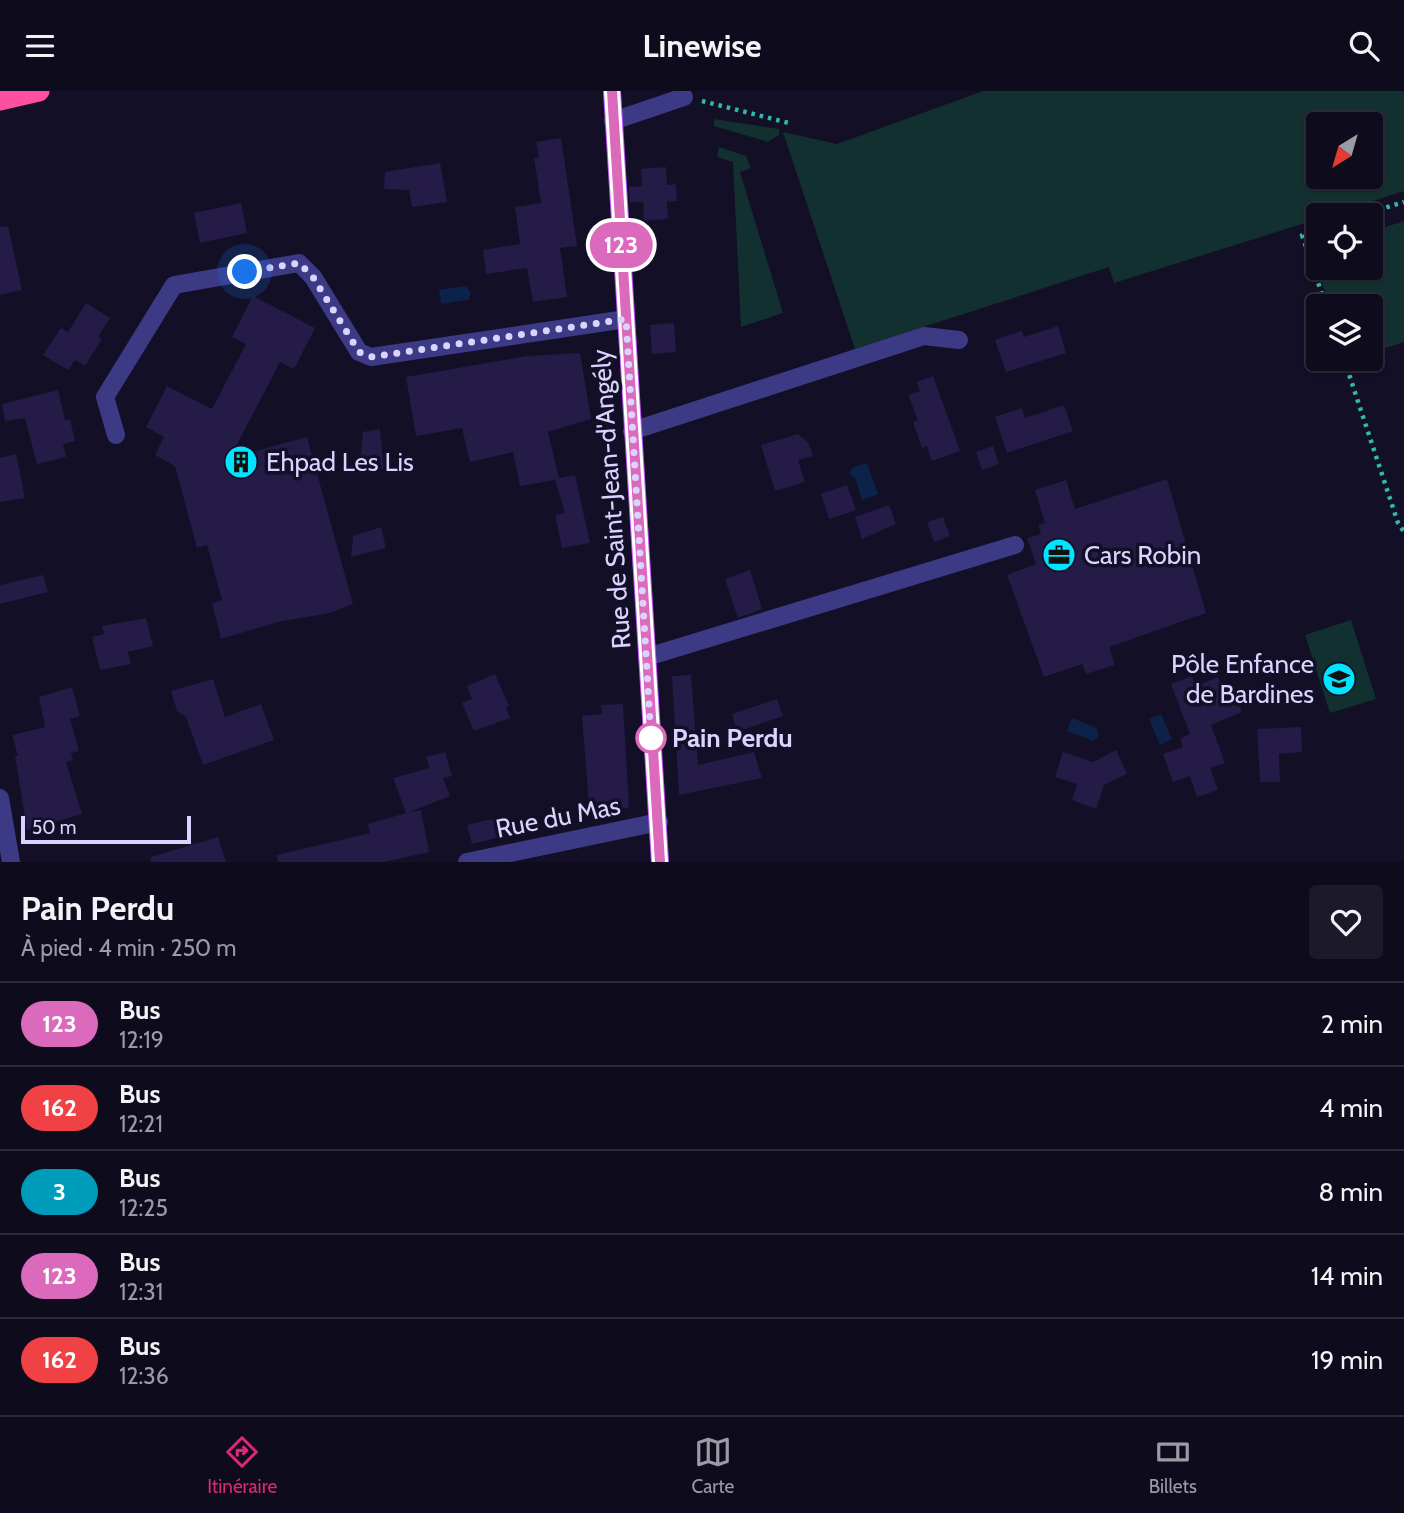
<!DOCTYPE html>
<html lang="fr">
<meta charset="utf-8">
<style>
:root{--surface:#0e0b1c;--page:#1c1929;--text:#f1f3f6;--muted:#9b9ba3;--line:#2e2b3b;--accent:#db2777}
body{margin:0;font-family:Cabin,sans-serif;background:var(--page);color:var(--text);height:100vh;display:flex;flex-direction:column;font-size:26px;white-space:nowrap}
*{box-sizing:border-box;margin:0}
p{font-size:23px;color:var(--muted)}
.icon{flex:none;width:38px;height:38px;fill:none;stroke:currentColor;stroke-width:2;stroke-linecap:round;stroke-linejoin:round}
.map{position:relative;height:771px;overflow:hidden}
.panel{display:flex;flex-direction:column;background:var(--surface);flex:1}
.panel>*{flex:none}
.badge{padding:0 14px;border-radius:23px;font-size:24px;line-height:46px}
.needle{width:46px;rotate:217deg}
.tools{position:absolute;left:1306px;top:21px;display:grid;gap:14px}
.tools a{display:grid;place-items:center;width:77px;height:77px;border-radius:7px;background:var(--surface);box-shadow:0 2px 5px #0004,0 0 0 2px var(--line);font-size:35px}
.scale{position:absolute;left:21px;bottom:18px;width:170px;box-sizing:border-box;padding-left:7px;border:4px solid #d9d4ff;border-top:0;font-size:19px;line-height:24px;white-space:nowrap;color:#d9d4ff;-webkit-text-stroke:5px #130f26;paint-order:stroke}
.you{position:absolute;width:35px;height:35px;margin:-18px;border:5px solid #fff;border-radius:50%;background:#1a73e8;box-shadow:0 0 0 10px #1a73e833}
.map>.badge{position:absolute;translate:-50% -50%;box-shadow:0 0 0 4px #fff}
.round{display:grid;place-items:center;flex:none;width:74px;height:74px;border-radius:7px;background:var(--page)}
.summary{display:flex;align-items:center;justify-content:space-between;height:119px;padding:0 21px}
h1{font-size:33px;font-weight:700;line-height:52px}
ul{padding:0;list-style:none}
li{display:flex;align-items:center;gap:21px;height:84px;padding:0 21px;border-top:2px solid var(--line)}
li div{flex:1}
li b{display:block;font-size:26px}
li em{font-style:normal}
li .badge{min-width:77px;font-weight:700;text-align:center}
header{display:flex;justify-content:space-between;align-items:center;height:91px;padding:0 21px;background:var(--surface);font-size:32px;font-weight:700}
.tabs{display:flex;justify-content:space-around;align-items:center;height:98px;border-top:2px solid var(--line);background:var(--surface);font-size:19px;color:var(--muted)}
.tabs a{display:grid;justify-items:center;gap:4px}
.tabs .active{color:var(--accent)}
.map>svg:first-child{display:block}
.green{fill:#12302f;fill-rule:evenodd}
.water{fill:#0c2248}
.building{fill:#241b47}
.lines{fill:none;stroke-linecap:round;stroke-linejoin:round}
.path{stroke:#2fb8b0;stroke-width:4.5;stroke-dasharray:3.5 5;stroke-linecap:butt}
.minor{stroke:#3d3a85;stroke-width:18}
.major{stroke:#c25bff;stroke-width:18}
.highway{stroke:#ff4fa3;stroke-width:21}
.line-casing{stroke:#fff;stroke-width:16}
.line{stroke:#dc6abc;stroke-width:10}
.walk{stroke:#d9d4ff;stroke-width:7;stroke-dasharray:0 12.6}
.stop-dot{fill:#fff;stroke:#dc6abc;stroke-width:3.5}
.labels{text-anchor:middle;stroke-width:7;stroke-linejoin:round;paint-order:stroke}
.poi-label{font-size:26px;fill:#d9d4ff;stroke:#130f26;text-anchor:start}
.street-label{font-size:26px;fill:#d9d4ff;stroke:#130f26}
.stop-label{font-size:26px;font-weight:bold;fill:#d9d4ff;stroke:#130f26;text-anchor:start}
</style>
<header><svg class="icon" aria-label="menu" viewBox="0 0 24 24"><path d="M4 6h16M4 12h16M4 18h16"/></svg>Linewise<svg class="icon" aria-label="search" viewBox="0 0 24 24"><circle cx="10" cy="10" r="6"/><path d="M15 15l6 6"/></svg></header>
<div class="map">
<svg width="1404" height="771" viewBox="0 0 1404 771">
<rect width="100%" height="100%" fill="#130f26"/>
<g class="green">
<path d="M983,0H1404V100L1329,124H1318V128L1114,192L1109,176L855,258L783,41L837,53ZM1318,33H1370V86H1318Z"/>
<path d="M714,28L779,38V44L768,51L714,35Z"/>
<path d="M719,56L746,65L751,77L740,81L783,222L741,236L733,71L717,66Z"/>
<path d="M1404,130V251L1370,262V215H1330L1312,161L1318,159V177H1370V141Z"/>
<path d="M1351,529L1376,608L1330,622L1305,544Z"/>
</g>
<g class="water">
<path d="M466,195L471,202L468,209L441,213L439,199Z"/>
<path d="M867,372L878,403L862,409L855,387L849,383L852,377Z"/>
<path d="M1161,623L1172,648L1160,654L1149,628Z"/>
<path d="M1072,627L1097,637L1099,645L1093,650L1067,640Z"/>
</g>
<g class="building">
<path d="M561,47L577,155L560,157L567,206L533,211L527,177L486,183L483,159L520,153L515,116L541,112L534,67H539L536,51Z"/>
<path d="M440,72L447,111L412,116L409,99L384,98L385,81Z"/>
<path d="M666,76L667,94L676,93L677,110L667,111L668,128L644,130L643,111H630L629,96L642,95L641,78Z"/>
<path d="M241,112L247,142L200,152L194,122Z"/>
<path d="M8,135L22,199L0,204V136Z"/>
<path d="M253,205L315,237L294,278L280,271L230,367L307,346L353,513L330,522L278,531L221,548L212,512L222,509L207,454L197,457L175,375L155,364L164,346L146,336L167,295L212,318L246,253L232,246Z"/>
<path d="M86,212L110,227L98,246L102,248L85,275L75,269L68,279L43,264L61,237L68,241Z"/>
<path d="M674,232L676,261L652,263L650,234Z"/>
<path d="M1058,235L1066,262L1006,281L995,249L1022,240L1024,246Z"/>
<path d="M580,262L591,328L548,341L559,387L575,384L590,452L562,457L555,424L565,422L555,389L520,395L513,361L470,371L462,337L416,345L406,286L527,265Z"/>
<path d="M933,285L960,360L932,370L927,355L922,357L913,331L918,329L908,304L920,300L917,291Z"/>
<path d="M58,299L65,329L70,328L75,350L63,353L66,366L37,373L25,327L5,330L2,313Z"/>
<path d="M1064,314L1073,340L1007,362L995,326L1022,317L1025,327Z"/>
<path d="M380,338L384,378L359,382L363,341Z"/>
<path d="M798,343L808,351L813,365L798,369L805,391L775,400L761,354Z"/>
<path d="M993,355L999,373L982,379L976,361Z"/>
<path d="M16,363L25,407L0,411V367Z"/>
<path d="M1167,388L1206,522L1109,556L1115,574L1086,583L1082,573L1044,586L1007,484L1036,473L1027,447L1041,443L1038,434L1045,432L1035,399L1066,389L1075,418Z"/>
<path d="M847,394L856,419L829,428L821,403Z"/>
<path d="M889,414L896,433L862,448L855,426Z"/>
<path d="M943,426L950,445L934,451L927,431Z"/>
<path d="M381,436L386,457L351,466L353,445Z"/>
<path d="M750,479L762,518L738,527L725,488Z"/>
<path d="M43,484L48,501L0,513V494Z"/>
<path d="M146,527L153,555L128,561L131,573L100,579L92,546L104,543L102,535Z"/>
<path d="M495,583L509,615L506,616L510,627L474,640L462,612L472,608L467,595Z"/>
<path d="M691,584L698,674L754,661L762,687L679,704L672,585Z"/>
<path d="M1192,585L1196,595L1218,586L1223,599L1231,596L1242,621L1211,634L1225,672L1210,677L1218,699L1197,706L1190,685L1173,691L1163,663L1183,656L1180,648L1190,643L1171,593Z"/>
<path d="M213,588L225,626L261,613L274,649L203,674L186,626L177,620L171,600Z"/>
<path d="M72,596L80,625L70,628L79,660L71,662L73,669L66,671L82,723L27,739L15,665H18L12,644L45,636L39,606Z"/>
<path d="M777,608L783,625L737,641L732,623Z"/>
<path d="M623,613L629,716L590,726L582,625L602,623L601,614Z"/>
<path d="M1301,636L1302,661L1279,663L1280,691H1260L1257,638Z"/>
<path d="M1116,659L1127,683L1104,694L1096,718L1072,709L1077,693L1055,686L1063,661L1093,671Z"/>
<path d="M445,661L452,685L443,687L450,705L407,722L421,719L429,761L384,771H278L277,764L370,742L368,733L406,722L393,687L430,677L426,666Z"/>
<path d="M496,727L501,746L472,753L467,734Z"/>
<path d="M218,746L226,771H151V766Z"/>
</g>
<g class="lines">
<g class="path">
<path d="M702,10L789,32"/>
<path d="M1362,124L1404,111"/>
<path d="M1318,138L1302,144L1326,215"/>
<path d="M1344,268L1398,432L1404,441"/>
</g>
<g class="minor">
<path d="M613,30L684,6"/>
<path d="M632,340L924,245L959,249"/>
<path d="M116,344L105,306L174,194L299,172L313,186L359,261L371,266L626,228"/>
<path d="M647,566L1015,454"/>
<path d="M0,707L11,771"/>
<path d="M467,771L659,731"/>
</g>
<path class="major" d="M612,0L660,771"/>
<path class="highway" d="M0,9L39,0"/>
</g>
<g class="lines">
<defs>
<path id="line" d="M612,0L660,771"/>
</defs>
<use href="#line" class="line-casing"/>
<use href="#line" class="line"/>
<path class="walk" d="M245,181L299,172L313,186L359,261L371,266L626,228L651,647"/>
</g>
<defs>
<symbol id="building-disc" viewBox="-11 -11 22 22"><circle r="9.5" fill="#00e5ff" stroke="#130f26"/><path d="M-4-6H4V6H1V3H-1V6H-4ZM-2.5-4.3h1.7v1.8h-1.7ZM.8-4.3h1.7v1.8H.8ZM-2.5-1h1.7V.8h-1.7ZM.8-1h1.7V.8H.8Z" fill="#111"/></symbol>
<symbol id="office-disc" viewBox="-11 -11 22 22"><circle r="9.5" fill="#00e5ff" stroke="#130f26"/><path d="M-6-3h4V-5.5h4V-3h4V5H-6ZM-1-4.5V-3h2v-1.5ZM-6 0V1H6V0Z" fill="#111"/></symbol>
<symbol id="school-disc" viewBox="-11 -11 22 22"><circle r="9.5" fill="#00e5ff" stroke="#130f26"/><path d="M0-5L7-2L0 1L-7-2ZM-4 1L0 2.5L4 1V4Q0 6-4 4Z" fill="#111"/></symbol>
</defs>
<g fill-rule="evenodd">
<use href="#building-disc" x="222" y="352" width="38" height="38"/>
<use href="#office-disc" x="1040" y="445" width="38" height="38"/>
<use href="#school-disc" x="1320" y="569" width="38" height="38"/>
</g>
<circle class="stop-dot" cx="651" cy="647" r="14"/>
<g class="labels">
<g class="poi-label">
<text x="266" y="380">Ehpad Les Lis</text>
<text x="1084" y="473">Cars Robin</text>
<text x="1314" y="582" text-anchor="end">Pôle Enfance<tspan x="1314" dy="30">de Bardines</tspan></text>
</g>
<g class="street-label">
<text transform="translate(611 408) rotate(-94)" y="9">Rue de Saint-Jean-d'Angély</text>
<text transform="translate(558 726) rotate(-11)" y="9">Rue du Mas</text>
</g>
<g class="stop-label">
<text x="672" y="656">Pain Perdu</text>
</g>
</g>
</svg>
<div class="tools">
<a><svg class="needle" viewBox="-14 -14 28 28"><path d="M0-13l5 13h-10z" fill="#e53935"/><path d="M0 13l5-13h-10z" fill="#9b9ba3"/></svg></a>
<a><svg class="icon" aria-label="locate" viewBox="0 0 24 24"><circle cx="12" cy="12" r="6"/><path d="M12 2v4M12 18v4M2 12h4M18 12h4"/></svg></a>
<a><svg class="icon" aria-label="layers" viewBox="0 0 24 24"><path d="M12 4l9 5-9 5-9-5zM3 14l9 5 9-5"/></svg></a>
</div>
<div class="scale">50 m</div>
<div class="you" style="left:245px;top:181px"></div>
<b class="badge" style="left:621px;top:154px;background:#dc6abc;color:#fff">123</b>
</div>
<section class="panel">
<div class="summary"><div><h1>Pain Perdu</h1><p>À pied · 4 min · 250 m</p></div><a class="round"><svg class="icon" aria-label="heart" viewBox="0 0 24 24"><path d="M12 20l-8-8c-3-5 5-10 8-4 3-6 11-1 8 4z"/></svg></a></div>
<ul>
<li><span class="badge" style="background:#dc6abc;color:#fff">123</span><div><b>Bus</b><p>12:19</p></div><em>2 min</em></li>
<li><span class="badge" style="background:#f04145;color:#fff">162</span><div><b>Bus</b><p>12:21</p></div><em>4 min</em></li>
<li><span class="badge" style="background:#009cbb;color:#fff">3</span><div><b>Bus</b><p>12:25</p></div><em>8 min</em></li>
<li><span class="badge" style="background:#dc6abc;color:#fff">123</span><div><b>Bus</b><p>12:31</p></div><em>14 min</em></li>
<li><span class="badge" style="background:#f04145;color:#fff">162</span><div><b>Bus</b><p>12:36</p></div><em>19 min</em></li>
</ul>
</section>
<nav class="tabs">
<a class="active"><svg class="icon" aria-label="directions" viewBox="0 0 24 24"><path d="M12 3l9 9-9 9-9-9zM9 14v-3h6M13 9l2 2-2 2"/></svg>Itinéraire</a>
<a><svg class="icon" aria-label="map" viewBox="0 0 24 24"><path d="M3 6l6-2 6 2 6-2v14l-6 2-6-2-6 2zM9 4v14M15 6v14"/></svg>Carte</a>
<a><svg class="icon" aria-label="tickets" viewBox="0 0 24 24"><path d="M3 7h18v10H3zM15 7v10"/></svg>Billets</a>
</nav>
